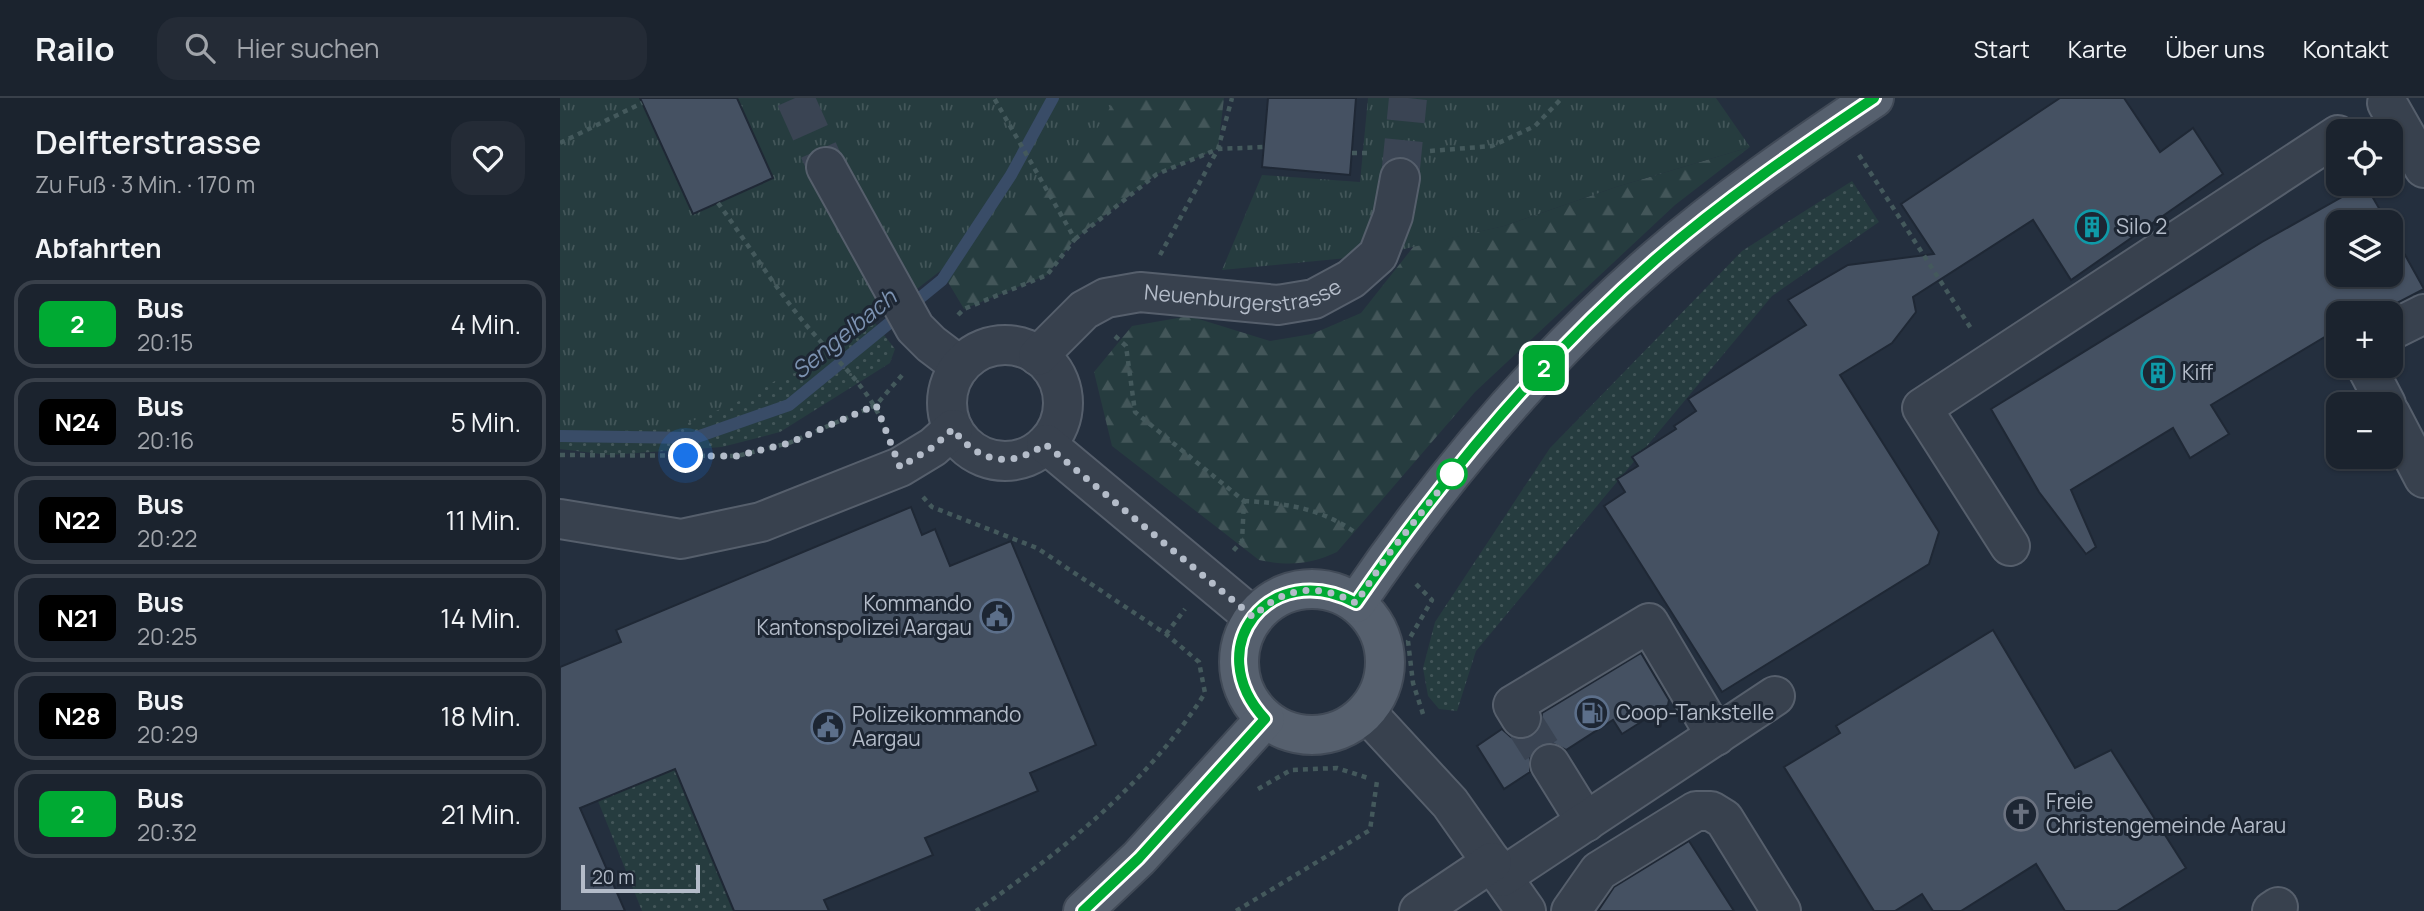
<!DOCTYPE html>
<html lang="de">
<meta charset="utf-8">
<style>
:root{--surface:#1b232e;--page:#242b36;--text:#f1f3f6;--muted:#a0a4aa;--line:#39404a}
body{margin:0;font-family:Manrope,sans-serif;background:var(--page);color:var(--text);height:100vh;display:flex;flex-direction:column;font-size:26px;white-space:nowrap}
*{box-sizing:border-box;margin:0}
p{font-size:23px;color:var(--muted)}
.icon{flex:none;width:38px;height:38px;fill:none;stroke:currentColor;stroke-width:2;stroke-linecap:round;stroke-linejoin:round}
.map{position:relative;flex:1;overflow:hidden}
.sheet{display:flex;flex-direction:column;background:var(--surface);width:560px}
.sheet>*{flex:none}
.badge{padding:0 14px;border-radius:10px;font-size:24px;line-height:46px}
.controls{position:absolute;left:1766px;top:21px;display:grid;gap:14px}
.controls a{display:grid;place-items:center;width:77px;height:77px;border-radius:14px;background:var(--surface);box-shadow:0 2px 5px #0004,0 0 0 2px var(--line);font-size:35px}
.scale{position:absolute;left:21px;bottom:18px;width:119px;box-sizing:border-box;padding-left:7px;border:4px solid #b4bcc9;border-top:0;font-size:19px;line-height:24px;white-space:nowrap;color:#b4bcc9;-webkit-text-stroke:5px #1d2633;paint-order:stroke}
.you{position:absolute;width:35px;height:35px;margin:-18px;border:5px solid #fff;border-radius:50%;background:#1a73e8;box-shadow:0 0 0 10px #1a73e833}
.map>.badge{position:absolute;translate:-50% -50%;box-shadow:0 0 0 4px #fff}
h2{padding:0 35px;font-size:26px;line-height:63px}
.round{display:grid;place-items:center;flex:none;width:74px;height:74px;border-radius:21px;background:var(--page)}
.headline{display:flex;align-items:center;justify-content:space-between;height:119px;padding:0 35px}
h1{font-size:33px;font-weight:600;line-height:52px}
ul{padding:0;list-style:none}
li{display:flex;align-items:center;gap:21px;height:88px;margin:0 14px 10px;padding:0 21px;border:4px solid var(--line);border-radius:21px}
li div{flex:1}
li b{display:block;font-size:26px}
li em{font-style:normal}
li .badge{min-width:77px;font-weight:700;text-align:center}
header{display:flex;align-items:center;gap:42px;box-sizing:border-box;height:98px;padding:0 35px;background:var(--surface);border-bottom:2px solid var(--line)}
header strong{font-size:33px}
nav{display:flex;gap:38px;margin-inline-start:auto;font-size:24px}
.search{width:490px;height:63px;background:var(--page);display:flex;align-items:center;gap:18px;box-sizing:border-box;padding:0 24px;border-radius:21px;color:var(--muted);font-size:26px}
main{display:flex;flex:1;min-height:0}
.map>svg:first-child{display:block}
.grass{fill:url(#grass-dots)}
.forest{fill:url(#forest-firs)}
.park{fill:url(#park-tufts)}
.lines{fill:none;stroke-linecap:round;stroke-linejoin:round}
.stream{stroke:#394c67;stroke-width:12}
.building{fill:#455162;stroke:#1f2835;stroke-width:2}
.minor-tunnel{stroke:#3a4453;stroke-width:38;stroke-dasharray:38 19;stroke-linecap:butt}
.minor-casing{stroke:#565f6c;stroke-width:42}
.major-casing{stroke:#414a57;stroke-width:42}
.path{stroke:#44595c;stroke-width:4.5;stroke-dasharray:5 5;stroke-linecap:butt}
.minor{stroke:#38414e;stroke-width:38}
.major{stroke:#56606e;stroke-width:38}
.line-casing{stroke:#fff;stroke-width:16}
.line{stroke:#0a3;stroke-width:10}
.walk{stroke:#b4bcc9;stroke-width:7;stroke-dasharray:0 12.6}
.stop-dot{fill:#fff;stroke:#0a3;stroke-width:3.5}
.labels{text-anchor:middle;stroke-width:6;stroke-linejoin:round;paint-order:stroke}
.poi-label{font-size:21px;fill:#b4bcc9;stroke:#1d2633;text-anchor:start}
.street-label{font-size:21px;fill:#b4bcc9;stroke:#1d2633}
.water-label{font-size:23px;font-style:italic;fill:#7c92b1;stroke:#1d2633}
</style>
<header>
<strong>Railo</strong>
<div class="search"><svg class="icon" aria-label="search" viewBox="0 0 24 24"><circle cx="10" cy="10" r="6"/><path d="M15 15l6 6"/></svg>Hier suchen</div>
<nav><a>Start</a><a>Karte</a><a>Über uns</a><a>Kontakt</a></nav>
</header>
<main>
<section class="sheet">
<div class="headline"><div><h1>Delfterstrasse</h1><p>Zu Fuß · 3 Min. · 170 m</p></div><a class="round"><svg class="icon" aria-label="heart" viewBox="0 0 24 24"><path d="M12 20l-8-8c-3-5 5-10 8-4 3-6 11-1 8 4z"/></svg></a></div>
<h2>Abfahrten</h2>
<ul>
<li><span class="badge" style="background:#0a3;color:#fff">2</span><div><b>Bus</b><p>20:15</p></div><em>4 Min.</em></li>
<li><span class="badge" style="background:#000;color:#fff">N24</span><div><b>Bus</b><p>20:16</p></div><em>5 Min.</em></li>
<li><span class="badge" style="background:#000;color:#fff">N22</span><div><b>Bus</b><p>20:22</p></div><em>11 Min.</em></li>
<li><span class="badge" style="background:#000;color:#fff">N21</span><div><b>Bus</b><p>20:25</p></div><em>14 Min.</em></li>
<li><span class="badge" style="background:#000;color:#fff">N28</span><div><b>Bus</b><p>20:29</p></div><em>18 Min.</em></li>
<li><span class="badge" style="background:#0a3;color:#fff">2</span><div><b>Bus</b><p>20:32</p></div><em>21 Min.</em></li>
</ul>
</section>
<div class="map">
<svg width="1864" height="813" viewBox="0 0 1864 813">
<defs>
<pattern id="grass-dots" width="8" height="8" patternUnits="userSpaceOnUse" patternTransform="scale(1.75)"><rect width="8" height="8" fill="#263c3f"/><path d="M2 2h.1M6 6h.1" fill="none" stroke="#435659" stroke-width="1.8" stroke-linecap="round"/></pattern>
<pattern id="forest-firs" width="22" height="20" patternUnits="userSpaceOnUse" patternTransform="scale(1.75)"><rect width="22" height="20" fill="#263c3f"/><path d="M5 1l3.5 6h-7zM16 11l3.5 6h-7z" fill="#435659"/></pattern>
<pattern id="park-tufts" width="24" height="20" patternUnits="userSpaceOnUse" patternTransform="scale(1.75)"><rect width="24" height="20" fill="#263c3f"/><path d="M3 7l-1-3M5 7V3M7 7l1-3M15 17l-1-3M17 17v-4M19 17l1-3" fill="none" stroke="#435659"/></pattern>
</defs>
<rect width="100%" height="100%" fill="#242f3e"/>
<g class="grass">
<path d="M1292,83L1319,124L1212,198L916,553L897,613L879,611L868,598L863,570L875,524L990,350L1182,153Z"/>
<path d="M294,198L335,251L330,265L220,334L162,349L49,357L0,351V293Z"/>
<path d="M115,671L174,813H82L38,703Z"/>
</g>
<g class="forest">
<path d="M456,0H664L658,51L597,76L515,141L487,177L404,211L354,127Z"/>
<path d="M1190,49L1115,107L915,294L777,454C749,467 729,468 699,462L552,348L534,274L572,228L629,218L710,243L752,236L801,215L854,148L944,128L1056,89Z"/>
</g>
<g class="park">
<path d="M0,0H556L513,70L357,191L193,297L114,331L0,335Z"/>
<path d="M808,0H1156L1190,49L1056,89L944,128L818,157L662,172L702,77L800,84Z"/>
</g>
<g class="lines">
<path class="stream" d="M0,338L134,340L229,307L382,182L451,77L493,0"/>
</g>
<g class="building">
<path d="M80,0H177L213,80L133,116Z"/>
<path d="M708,0H796L790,77L702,69Z"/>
<path d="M1500,0H1564L1600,54L1633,30L1663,76L1511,182L1473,122L1353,199L1356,214L1332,245L1280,277L1379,434L1369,466L1162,594L1044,408L1065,394L1057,381L1078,368L1072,359L1116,331L1114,328L1136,313L1128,301L1246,227L1228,202L1288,167L1374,156L1341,106Z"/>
<path d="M1805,86L1827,124H1778V177H1830V130L1864,191L1818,215H1778V231L1651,307L1669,336L1630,360L1613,330L1511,392L1536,449L1526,456L1479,394L1431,311L1702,144Z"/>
<path d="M351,409L362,437L375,431L390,468L451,443L536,647L470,675L478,693L365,740L373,757L264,802L269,813H174L115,671L20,710L65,813H0V569L61,544L56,532Z"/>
<path d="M1433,532L1515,670L1551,652L1626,770L1557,813H1505L1476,766L1401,813H1373L1362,796L1335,813H1314L1224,669L1280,635L1276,628Z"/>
<path d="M1081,555L1109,602L1108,607L1062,636L1053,622L1006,652L990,644L979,647L970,656V674L944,691L917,648L942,631L951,639L962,642L972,639L980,630L982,615Z"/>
<path d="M1129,743L1174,813H1038L1054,789Z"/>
</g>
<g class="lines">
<g class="minor-tunnel">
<path d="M235,0L266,69"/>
<path d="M840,80L848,0"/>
<path d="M961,620L990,666"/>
</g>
<defs>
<g id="minor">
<path d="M1827,5L1864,70"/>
<path d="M266,69L355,230L371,246L400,268"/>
<path d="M1830,233L1864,216"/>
<circle cx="445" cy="305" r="58"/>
<path id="s1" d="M478,258L524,212L546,200L580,194L718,207L754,201L791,181L818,157L833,118L840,80"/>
<path d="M1806,268L1826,306"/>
<path d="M1830,315L1864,380"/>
<path d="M486,346L693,519"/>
<path d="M0,421L121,441L201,424L340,369L373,349L393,331"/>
<path d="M1450,448L1362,310L1778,37"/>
<path d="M806,614L890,705L966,813"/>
<path d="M961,620L953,607L1089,525L1156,638"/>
<path d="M990,666L1026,724"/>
<path d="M942,779L1215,598"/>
<path d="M859,813L932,764"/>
<path d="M1011,813L1039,773L1136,713H1151L1164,721L1221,813"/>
<path d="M1712,813L1718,809"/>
</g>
<g id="major">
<circle cx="752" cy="564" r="73"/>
<path d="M796,505C881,380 981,261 1096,161C1164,102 1239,50 1314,0"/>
<path d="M523,813L579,760L705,621"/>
</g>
</defs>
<use href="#minor" class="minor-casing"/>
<use href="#major" class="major-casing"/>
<g class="path">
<path d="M0,45L82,5"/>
<path d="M870,53L932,48L975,28L1002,0"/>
<path d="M792,55H812"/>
<path d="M1299,57L1412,232"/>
<path d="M158,105C188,146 215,190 247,228C276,263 309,288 325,331"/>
<path d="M515,141L597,76L658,51L703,49"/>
<path d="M600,157L658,51L672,0"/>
<path d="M398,217L404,211L487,177L515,141L434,0"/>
<path d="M555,238L566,248L575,314L684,403L682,443L673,453"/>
<path d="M0,357L177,358L229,345L316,307L344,275"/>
<path d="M363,399L372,409L477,450L606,536L639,564L645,595C589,684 501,754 416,813"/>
<path d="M684,403C725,405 761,410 796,435"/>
<path d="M856,486L872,502L848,543L853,585L863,616"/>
<path d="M606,536L625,511"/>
<path d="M698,691L731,672L777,670L811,681"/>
<path d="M676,813L810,732L817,683"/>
</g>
<use href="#minor" class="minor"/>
<use href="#major" class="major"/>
</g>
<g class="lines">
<defs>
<path id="line" d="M523,813L579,760L705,621C639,550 710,459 796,505C882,380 981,261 1096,161C1164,102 1239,50 1314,0"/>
</defs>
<use href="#line" class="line-casing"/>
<use href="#line" class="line"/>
<path class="walk" d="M126,358H177L229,345L316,307L340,369L373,349L393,331C418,365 451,371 485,346L693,519C724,488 758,485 796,505L827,458L892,376"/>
</g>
<defs>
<symbol id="building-ring" viewBox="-11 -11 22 22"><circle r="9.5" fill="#1d2633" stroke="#0f9aa8" stroke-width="1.5"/><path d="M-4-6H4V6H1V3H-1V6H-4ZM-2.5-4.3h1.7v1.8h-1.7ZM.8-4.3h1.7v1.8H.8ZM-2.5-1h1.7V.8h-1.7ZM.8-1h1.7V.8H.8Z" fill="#0f9aa8"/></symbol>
<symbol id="civic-ring" viewBox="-11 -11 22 22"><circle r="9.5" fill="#1d2633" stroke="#5c6f8a" stroke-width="1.5"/><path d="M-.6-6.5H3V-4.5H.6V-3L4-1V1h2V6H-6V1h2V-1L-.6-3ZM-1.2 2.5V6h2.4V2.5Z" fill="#5c6f8a"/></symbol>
<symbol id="fuel-ring" viewBox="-11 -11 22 22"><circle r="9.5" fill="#1d2633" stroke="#5c6f8a" stroke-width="1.5"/><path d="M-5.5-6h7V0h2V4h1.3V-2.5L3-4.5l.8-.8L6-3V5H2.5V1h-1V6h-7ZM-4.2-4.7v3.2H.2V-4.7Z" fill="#5c6f8a"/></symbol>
<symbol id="church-ring" viewBox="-11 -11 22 22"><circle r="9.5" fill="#1d2633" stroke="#6b7280" stroke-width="1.5"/><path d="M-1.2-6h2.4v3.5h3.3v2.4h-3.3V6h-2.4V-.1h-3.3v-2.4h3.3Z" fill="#6b7280"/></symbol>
</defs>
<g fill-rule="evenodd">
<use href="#building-ring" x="1513" y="110" width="38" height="38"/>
<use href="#building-ring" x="1579" y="256" width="38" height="38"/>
<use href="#civic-ring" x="418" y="499" width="38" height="38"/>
<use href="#fuel-ring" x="1013" y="596" width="38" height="38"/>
<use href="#civic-ring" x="249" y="610" width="38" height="38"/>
<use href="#church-ring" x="1442" y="697" width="38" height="38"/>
</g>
<circle class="stop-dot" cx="892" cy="376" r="14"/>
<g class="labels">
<g class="poi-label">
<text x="1556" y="136">Silo 2</text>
<text x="1622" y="282">Kiff</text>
<text x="412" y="513" text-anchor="end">Kommando<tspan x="412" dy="24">Kantonspolizei Aargau</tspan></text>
<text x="1056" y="622">Coop-Tankstelle</text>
<text x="292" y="624">Polizeikommando<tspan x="292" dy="24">Aargau</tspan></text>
<text x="1486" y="711">Freie<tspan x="1486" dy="24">Christengemeinde Aarau</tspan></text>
</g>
<g class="street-label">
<text dy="7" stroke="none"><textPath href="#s1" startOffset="229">Neuenburgerstrasse</textPath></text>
</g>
<g class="water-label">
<text transform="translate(284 236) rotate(-39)" y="8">Sengelbach</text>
</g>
</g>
</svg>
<div class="controls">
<a><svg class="icon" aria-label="locate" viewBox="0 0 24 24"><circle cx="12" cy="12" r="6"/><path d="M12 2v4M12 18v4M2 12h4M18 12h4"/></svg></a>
<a><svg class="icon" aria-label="layers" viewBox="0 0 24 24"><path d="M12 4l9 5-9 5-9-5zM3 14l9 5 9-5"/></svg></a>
<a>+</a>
<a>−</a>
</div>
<div class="scale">20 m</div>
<div class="you" style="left:126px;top:358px"></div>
<b class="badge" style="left:984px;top:270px;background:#0a3;color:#fff">2</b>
</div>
</main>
